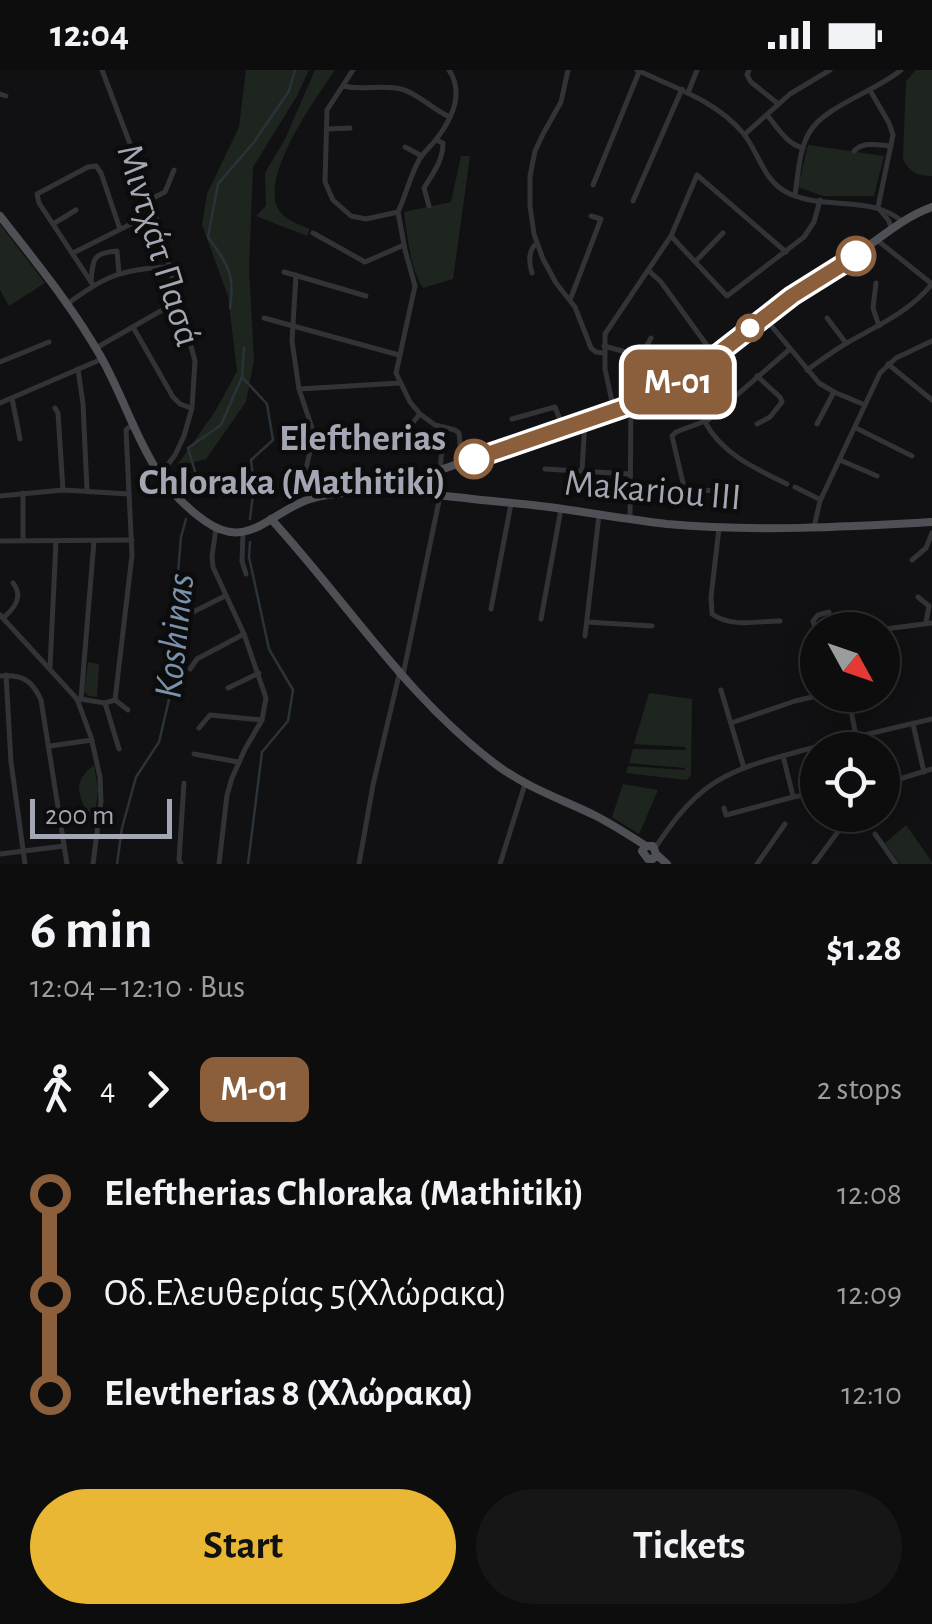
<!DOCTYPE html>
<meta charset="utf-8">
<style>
:root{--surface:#0d0d0e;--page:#161617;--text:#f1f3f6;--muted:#9a9c9e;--line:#2d2d2e;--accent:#e9b733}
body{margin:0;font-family:"Alegreya Sans",sans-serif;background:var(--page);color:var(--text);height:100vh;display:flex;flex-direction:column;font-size:38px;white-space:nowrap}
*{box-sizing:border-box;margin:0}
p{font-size:32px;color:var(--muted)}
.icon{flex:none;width:55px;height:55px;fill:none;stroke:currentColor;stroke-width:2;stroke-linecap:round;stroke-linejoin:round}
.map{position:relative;height:794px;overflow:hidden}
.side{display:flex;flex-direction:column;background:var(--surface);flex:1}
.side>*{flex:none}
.badge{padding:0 20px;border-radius:15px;font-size:35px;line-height:65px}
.needle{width:65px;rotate:130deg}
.controls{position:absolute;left:800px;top:542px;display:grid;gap:20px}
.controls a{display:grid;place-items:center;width:100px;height:100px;border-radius:50%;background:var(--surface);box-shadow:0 5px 25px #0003,0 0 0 2px var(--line);font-size:50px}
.scale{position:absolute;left:30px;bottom:25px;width:142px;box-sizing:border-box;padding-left:10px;border:5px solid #a3a7b3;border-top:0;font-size:28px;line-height:35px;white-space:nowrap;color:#a3a7b3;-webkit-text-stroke:8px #0c0c0d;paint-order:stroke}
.map>.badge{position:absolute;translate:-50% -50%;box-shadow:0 0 0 5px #fff}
.legs{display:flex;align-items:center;gap:15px;height:110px;padding:0 30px;font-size:32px}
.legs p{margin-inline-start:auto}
.overview{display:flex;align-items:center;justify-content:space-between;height:170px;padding:0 30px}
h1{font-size:55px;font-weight:600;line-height:75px}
.cta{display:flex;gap:20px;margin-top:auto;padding:20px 30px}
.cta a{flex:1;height:115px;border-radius:60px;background:var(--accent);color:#111;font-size:40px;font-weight:600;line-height:115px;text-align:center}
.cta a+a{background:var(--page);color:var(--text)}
ul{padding:0 30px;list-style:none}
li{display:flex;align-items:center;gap:35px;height:100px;font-size:38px}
li i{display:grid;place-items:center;width:15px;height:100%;margin:0 12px;background:currentColor}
li i::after{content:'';width:25px;height:25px;margin:-12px;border:8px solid;border-radius:50%;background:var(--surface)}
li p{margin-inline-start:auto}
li:first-child i{background:linear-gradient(#0000 50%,currentColor 0)}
li:last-child i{background:linear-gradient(currentColor 50%,#0000 0)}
.status{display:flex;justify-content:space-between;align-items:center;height:70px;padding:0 50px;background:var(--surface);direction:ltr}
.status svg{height:28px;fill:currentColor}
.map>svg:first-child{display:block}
.green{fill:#1e251f}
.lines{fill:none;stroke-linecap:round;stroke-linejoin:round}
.stream{stroke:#2b333a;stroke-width:2.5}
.minor{stroke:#323337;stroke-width:5}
.major{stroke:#4e5056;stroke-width:8}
.line-1-casing{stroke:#fff;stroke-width:22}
.line-1{stroke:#8b5e3c;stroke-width:15}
.stop-1-dot{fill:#fff;stroke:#8b5e3c;stroke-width:5}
.labels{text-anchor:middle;stroke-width:9;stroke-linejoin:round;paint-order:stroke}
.street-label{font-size:38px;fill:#a3a7b3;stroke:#0c0c0d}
.stop-label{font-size:38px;font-weight:bold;fill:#a3a7b3;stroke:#0c0c0d;text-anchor:end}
.water-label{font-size:40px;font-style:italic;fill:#7b92ad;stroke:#0c0c0d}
</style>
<div class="status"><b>12:04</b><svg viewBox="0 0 49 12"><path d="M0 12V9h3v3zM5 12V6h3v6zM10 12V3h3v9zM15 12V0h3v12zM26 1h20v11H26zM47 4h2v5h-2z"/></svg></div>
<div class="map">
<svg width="932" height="794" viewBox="0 0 932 794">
<rect width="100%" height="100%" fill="#111113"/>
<g class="green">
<path d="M246,0H309L297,26L253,97L249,199L254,290L246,332L206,389L176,397L216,340L237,301L228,226L202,155L207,124L239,57Z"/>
<path d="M315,0H335C317,27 253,114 282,144C288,151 301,155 310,159L307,166L256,146L266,136L265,103L285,69Z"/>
<path d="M916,0H932V106C918,106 908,102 903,88L906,11Z"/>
<path d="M808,75L884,86L874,126H823L798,117Z"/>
<path d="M461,86H470L453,209L423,218C409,196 408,167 404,142L451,132Z"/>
<path d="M0,154L45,213L9,236L0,220Z"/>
<path d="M88,592L99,594L97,627L89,626L84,622Z"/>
<path d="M649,623L692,629L691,705L687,710L626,703L628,696L685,700V698L629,693L633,679L686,680L685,677L634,674Z"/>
<path d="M94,695L98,720L95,747H89C79,724 71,713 94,695Z"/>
<path d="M623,714L658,720L639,764L612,747Z"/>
<path d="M906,755L932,792V794H900L885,773Z"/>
</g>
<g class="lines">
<g class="stream">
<path d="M230,238C235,203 228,195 208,167L218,114L254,72L289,21L295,0"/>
<path d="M242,307L267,334L273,370L251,390L254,416L250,449"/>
<path d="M193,423L197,408L188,378L221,355L242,307L244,277"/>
<path d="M117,794L122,758L136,707L159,672L179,587L176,526L181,467L186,449"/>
<path d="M248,794L262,682L288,651L293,620L269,579L249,487L250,472"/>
</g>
<g class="minor">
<path d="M102,0L151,129L195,291L192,338L184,366L175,385L161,404"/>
<path d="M353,0L327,40L325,112L333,130L351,146L366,149L398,142C406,125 410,106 419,90C423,83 429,78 434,72C451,51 465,24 449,0"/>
<path d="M568,0L561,32L543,64L535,81L530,106V136L534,164L543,189L556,213L575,237L591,278L596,282L604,283"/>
<path d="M637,0C675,18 715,30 743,63C760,84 763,112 790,124C826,140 870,125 902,151"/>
<path d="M749,0L747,5L751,12L777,33"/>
<path d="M344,16C362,21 382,14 401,19C418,23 433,40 450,47"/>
<path d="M871,22L889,53L893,65L878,137"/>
<path d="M688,23L697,0"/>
<path d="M0,24L6,26"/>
<path d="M767,45C778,58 787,74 803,78"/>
<path d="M328,59L350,58"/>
<path d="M745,64L790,24L830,0"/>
<path d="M405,77L422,86"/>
<path d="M854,81C864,71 878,75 891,76"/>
<path d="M593,115L639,2"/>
<path d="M795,125C798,105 799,80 809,63C823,37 876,21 901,0"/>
<path d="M151,129L165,122L174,100"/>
<path d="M633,131L682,19"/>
<path d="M429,136L424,118C433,103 443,91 443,73L436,70"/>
<path d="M880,140L889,151L891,159"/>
<path d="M398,142L405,180L415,216L396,303L410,332L420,344L435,355L455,360L459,363L462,393"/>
<path d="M53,154L76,140"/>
<path d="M313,163L365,192L404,175"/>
<path d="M671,166L727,226L804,167L814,152L820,130"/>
<path d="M877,170L932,214"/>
<path d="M73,183L155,142"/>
<path d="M696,191L723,163"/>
<path d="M649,201L661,212L714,285"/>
<path d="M284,202L366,226"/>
<path d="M532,203C529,193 528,180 537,173"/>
<path d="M296,205L292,271L299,319L314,364L302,416"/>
<path d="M91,212C93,189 92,183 117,181L119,203"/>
<path d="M876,213L873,238L879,256"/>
<path d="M93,215L39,133L37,124L88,97L96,96L101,103L120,159"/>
<path d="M570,230L601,149L591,146"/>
<path d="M66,235C103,207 121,199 168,197"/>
<path d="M764,247L819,313L834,322L865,335"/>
<path d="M264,248L399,285"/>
<path d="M827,248L846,273"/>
<path d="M133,257L173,327L180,334L191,338"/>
<path d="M604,276L637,285L646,277L651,268"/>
<path d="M96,278L178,231"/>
<path d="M0,292L49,272"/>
<path d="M707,292L734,326"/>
<path d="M888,294L932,330"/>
<path d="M78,299L83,334L87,420"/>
<path d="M807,300C820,291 833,281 847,273C878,255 908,243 932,214"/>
<path d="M299,319L400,313"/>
<path d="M12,328L20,369"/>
<path d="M0,333L102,289"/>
<path d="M55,338L58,343L63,420"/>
<path d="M614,341L605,299V264L671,166L697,105L786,182"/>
<path d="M512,349L555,337L563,358"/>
<path d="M705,352C722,384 756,399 787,414"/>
<path d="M757,354L770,347L782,332L780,327L757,306"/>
<path d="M817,354L834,322"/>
<path d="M856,358L912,386"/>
<path d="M314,368L393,369L404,363L420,344"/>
<path d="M840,390L877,406"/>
<path d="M545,399L630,404"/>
<path d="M440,400L444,357"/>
<path d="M582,401L585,350"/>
<path d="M795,417L819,429"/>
<path d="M730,421L688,420L684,417L672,366L676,362L708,350L790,279"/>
<path d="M0,426L63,420L129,424"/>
<path d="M630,450L631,335"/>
<path d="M814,457L820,431L880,303L896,288L932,271"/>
<path d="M216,458L212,486L213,497L244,564L266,628L262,650L245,679L232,708L227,725L219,794"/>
<path d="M719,458L711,527L712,544C732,558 757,551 780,551"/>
<path d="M243,463L242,491L246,504"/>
<path d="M23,470V423"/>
<path d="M0,471L132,470"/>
<path d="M912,490L926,478L932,463"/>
<path d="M918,527L929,536L926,552"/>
<path d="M491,539L511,434"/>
<path d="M193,542L225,526"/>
<path d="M0,545L77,629L91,667L100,707L101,731L93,794"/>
<path d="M3,548C14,539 24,527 13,513"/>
<path d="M541,549L561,439"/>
<path d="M587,552L652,556"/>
<path d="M877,560L932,553"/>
<path d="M585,566L599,445"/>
<path d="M818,567L813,551L818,545L829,542"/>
<path d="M50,597L56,471"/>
<path d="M190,599L197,589L244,564"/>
<path d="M6,605L11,692L25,794"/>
<path d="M403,605L440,426"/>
<path d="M0,606C22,604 32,610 41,630L67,794"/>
<path d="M228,618L259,603"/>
<path d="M721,620L744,698"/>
<path d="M848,625L856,666"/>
<path d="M80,629L105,633L115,630L128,640"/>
<path d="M81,629L94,471"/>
<path d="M115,630L132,485L126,360L134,353"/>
<path d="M105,633L119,679"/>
<path d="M731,653L795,631L821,625"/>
<path d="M913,654L924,702"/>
<path d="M199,658L210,645L262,650"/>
<path d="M50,676L92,670"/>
<path d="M194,684L238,692"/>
<path d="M783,686L793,726"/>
<path d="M887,713L932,699"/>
<path d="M724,738L726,745L793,727L818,723"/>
<path d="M875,764L896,794"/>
<path d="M655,778C671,754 687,732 711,715C739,696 772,689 804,680C847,669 889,659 932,649"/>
<path d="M0,784L64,776"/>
<path d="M181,794L179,790L184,713"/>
<path d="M359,794L373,715L399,605"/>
<path d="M500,794L525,714"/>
<path d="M757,794L785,754"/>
<path d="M814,794L843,755"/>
</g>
<g class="major">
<path d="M0,146C35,191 73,237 101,287C135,348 145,409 205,451C247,481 269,444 307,430C332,421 363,421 390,422C415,422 440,426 465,428C497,432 530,434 563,439C598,444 632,450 667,454C755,462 845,457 932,452"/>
<path d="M394,420L440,400L631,335C683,315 722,279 765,246C794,224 825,206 854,186C881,168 902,148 932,137"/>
<path d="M271,449C347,532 407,628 498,696C528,718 561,729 594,745C612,754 629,765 646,776"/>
<path d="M656,784L653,789H648L642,781L646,776H653L656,784L667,794"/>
</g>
</g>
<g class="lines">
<defs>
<path id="line-1" d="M474,389L631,335L658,323L692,304L792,226L856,186"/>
</defs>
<use href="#line-1" class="line-1-casing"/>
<use href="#line-1" class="line-1"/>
</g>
<g class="stop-1-dot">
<circle cx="856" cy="186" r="18"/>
<circle cx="750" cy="258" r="12"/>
<circle cx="474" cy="389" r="18"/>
</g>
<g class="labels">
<g class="street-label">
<text transform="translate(160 175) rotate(73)" y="13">Μιντχάτ Πασά</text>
<text transform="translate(653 419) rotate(5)" y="13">Makariou III</text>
</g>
<g class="stop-label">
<text x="446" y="380">Eleftherias<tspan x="446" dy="44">Chloraka (Mathitiki)</tspan></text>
</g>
<g class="water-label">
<text transform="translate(173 566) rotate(-84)" y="14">Koshinas</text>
</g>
</g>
</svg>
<div class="controls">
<a><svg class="needle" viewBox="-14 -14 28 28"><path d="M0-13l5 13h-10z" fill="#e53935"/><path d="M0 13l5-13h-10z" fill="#9a9c9e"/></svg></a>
<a><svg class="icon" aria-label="locate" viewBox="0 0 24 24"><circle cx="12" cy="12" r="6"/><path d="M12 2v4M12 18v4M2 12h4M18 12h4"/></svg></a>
</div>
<div class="scale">200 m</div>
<b class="badge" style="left:678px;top:312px;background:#8b5e3c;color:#fff">M-01</b>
</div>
<section class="side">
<div class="overview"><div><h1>6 min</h1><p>12:04 – 12:10 · Bus</p></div><b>$1.28</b></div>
<div class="legs"><svg class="icon" aria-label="walk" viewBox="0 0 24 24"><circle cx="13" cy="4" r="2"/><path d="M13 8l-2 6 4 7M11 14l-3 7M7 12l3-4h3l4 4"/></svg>4<svg class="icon" aria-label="forward" viewBox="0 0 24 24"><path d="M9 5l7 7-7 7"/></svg><b class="badge" style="background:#8b5e3c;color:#fff">M-01</b><p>2 stops</p></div>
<ul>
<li><i style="color:#8b5e3c"></i><b>Eleftherias Chloraka (Mathitiki)</b><p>12:08</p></li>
<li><i style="color:#8b5e3c"></i><span>Οδ.Ελευθερίας 5(Χλώρακα)</span><p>12:09</p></li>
<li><i style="color:#8b5e3c"></i><b>Elevtherias 8 (Χλώρακα)</b><p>12:10</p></li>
</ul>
<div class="cta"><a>Start</a><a>Tickets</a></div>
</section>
